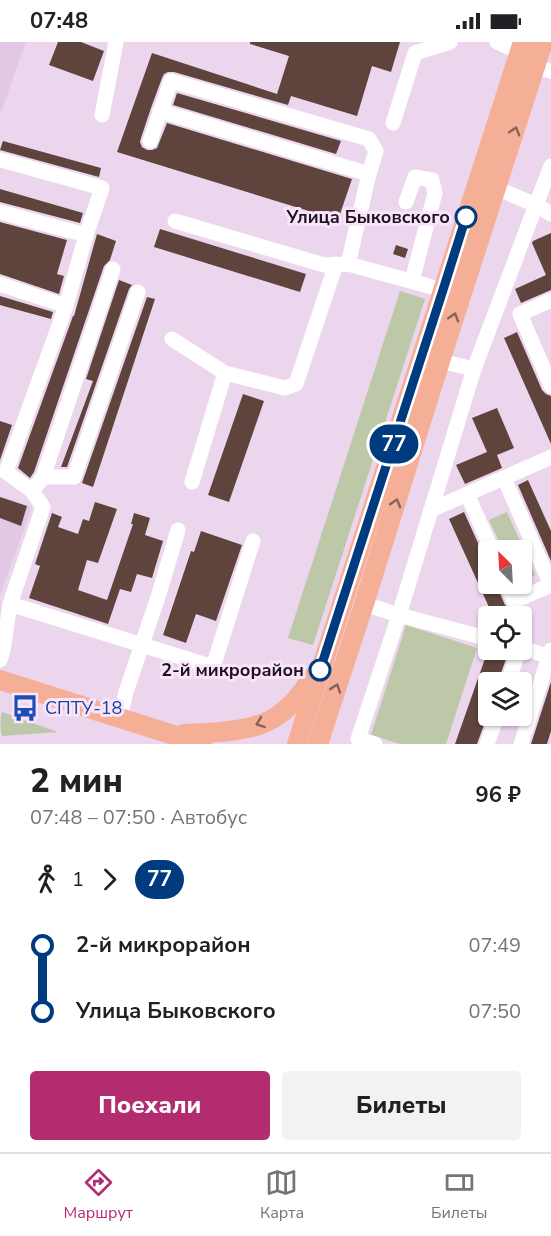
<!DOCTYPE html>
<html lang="ru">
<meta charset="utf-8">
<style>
:root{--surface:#fff;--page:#f2f2f2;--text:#202124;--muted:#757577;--line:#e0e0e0;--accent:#b32c6f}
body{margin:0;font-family:"Nunito Sans",sans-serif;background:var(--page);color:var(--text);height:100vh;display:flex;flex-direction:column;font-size:22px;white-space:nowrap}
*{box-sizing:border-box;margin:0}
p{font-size:20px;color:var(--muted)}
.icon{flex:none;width:33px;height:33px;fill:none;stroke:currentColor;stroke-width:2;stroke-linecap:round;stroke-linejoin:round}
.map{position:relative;height:702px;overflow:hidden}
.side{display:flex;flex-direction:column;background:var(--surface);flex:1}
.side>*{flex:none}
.badge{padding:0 12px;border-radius:20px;font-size:21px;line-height:39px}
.needle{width:39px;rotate:336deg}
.controls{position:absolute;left:478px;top:498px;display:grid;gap:12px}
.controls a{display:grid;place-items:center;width:54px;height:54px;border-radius:6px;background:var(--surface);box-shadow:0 2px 4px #0004;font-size:30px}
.map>.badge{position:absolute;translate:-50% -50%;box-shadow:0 0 0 3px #fff}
.legs{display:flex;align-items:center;gap:9px;height:66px;padding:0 30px;font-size:20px}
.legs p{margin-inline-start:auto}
.overview{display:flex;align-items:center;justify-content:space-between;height:102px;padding:0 30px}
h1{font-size:33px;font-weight:800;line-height:45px}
.action{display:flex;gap:12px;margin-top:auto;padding:12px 30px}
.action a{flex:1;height:69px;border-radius:6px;background:var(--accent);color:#fff;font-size:24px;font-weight:800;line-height:69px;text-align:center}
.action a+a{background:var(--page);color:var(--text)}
ul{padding:0 30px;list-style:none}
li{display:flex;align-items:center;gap:21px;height:66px;font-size:22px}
li i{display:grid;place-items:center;width:9px;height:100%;margin:0 8px;background:currentColor}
li i::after{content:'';width:15px;height:15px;margin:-8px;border:4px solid;border-radius:50%;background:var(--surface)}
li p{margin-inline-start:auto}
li:first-child i{background:linear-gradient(#0000 50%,currentColor 0)}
li:last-child i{background:linear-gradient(currentColor 50%,#0000 0)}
.status{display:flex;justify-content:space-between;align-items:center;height:42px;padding:0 30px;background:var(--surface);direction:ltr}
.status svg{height:16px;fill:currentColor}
.dock{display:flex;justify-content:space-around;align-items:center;height:84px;border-top:2px solid var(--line);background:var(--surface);font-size:16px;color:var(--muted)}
.dock a{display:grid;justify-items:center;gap:3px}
.dock .selected{color:var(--accent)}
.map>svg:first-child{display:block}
.built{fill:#e3c8e6}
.green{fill:#bcc8a8}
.building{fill:#5f443d}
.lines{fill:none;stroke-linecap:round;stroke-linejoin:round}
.minor{stroke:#fff;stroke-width:15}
.major{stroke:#f6af97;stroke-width:20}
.oneway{stroke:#89625a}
.line-1-casing{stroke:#fff;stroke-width:14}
.line-1{stroke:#003b80;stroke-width:9}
.stop-1-dot{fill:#fff;stroke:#003b80;stroke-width:3}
.labels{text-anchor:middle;stroke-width:6;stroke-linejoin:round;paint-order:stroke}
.stop-label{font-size:18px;font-weight:bold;fill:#1c151d;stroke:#fae4fc;text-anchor:end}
.transit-label{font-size:18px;fill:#164399;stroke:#fae4fc;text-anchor:start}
</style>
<div class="status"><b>07:48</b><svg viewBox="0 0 49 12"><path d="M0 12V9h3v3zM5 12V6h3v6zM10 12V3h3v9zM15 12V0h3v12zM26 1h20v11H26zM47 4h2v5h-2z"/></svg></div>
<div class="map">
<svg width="551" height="702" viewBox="0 0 551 702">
<rect width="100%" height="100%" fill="#ecd6ee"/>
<g class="built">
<path d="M0,0H26L0,73Z"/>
<path d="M0,454L32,465L0,554Z"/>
</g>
<g class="green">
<path d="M400,249L425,257L313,603L288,596Z"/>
<path d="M507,470L535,533L522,539V508H503L489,478Z"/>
<path d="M406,583L477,606L446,702H400L371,693Z"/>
<path d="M2,670L58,690L2,694C0,687 0,677 2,670Z"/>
</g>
<g class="building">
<path d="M58,0H81L104,9L93,39L49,23Z"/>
<path d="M250,0H400L391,30L372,24L357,74L291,54L288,63L174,30H168L164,32L162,36L151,66L141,96L140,100L142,105L147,108H152L157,106L167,81L352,137L338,178L117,110L152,11L277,52L289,14L250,2Z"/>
<path d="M177,51L341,99L336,112L173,63Z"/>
<path d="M3,99L101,126L99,135L0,108Z"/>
<path d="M0,147L83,171L80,181L0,160Z"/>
<path d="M0,180L67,198L57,232L64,234L59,252L0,232Z"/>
<path d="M160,187L306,232L300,250L154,205Z"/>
<path d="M551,191V248L521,261L515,247L546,233L532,201L533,199Z"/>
<path d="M97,192L116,199L110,218L104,224L34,430L30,436L18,426L73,274H74Z"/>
<path d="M396,203L408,207L405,216L393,212Z"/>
<path d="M119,238L132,243L129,247L67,425H61L93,339L86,337Z"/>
<path d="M0,254L53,270L51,277L0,263Z"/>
<path d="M147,255L155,257L93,445L82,441Z"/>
<path d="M517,290L542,348L546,352L551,354V402L504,296Z"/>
<path d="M243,352L264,359L229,460L208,453Z"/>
<path d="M497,366L514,406L497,413L502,426L465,442L456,423L487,410L472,376Z"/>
<path d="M0,379L12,383L0,418Z"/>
<path d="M528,438L551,489V519L518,443Z"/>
<path d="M0,455L27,464L21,484L0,476Z"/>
<path d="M95,460L117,467L98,521L87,518L78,548L107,558L133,482H131L134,471L150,476L145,493L163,499L152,536L137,532L131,550L120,547L108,582L29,556L40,524L35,522L52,471L62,475L58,485L78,492L83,477L89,479Z"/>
<path d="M464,470L483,512L489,517V542H496L505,563L509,567L513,569L516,574H493L449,477Z"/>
<path d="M201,489L242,503L216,579L196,572L186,601L163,593L191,509L194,510Z"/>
<path d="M488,608H497L508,611L498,640H489V669L477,702H455Z"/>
<path d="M551,640V689L547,702H531Z"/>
</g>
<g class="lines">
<g class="minor">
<path d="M497,0L519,10"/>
<path d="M534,25L551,29"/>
<path d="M160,69L369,132"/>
<path d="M102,73L116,0"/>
<path d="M393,81L415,11L450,0"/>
<path d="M150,99L171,39L369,97L376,109L369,132L348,222"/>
<path d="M496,146L536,163L551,124"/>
<path d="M406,160L415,135L432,138L435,151L412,239"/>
<path d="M0,170L86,193"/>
<path d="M175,179L324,223L348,222L443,248"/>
<path d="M0,242L66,264"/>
<path d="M551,258L520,272L551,344"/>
<path d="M172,297L225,331"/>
<path d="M440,319L474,327"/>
<path d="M43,435H74L138,250"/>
<path d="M504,436L551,543"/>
<path d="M192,440L225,331L285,346L296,342L336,222"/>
<path d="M32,449L43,435L113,227"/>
<path d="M467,452L492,508"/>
<path d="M431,468L551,415"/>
<path d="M506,542L514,559L551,543"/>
<path d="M10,562L213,625L253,499"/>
<path d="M364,562L399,573L489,597"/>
<path d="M522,606L551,615"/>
<path d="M0,618L3,609L10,562L43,465L32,449L6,430L66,264L86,193L102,146L1,118"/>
<path d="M508,640L519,608"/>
<path d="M120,676L126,650L159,552L178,488"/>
<path d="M375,702L358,697L399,573L474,327L536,163L551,172"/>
<path d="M487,702L497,674"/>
<path d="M521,702L551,608"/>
</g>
<g class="major">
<path d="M0,638L202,702"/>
<path d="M184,692C207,691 243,690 264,681C284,673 301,654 311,636"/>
<path d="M297,702L523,0"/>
<path d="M318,702L364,562L440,319L543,0"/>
</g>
</g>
<defs><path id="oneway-chevron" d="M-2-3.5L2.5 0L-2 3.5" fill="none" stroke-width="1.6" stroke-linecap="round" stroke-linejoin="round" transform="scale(1.5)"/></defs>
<g class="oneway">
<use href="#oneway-chevron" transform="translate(515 89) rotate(-73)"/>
<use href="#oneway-chevron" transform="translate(454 275) rotate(-72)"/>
<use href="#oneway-chevron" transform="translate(396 461) rotate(-73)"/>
<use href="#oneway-chevron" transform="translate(336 646) rotate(-71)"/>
<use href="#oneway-chevron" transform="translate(260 681) rotate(160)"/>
</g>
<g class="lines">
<defs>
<path id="line-1" d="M320,628L443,248L466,175"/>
</defs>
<use href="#line-1" class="line-1-casing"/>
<use href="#line-1" class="line-1"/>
</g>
<defs>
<symbol id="bus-bare" viewBox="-9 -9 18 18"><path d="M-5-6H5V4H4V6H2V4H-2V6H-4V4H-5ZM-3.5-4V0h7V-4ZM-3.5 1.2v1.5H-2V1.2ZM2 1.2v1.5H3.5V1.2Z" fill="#1a4fb4" stroke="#fae4fc" stroke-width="2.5" paint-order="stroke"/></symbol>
</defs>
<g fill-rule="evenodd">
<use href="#bus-bare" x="6" y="647" width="38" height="38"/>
</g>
<g class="stop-1-dot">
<circle cx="466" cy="175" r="10"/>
<circle cx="320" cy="628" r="10"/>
</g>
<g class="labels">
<g class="stop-label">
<text x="450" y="181">Улица Быковского</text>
<text x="304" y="634">2-й микрорайон</text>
</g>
<g class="transit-label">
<text x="45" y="672">СПТУ-18</text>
</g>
</g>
</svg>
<div class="controls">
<a><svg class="needle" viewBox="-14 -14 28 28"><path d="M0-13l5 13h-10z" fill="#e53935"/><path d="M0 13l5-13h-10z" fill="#757577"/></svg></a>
<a><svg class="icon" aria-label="locate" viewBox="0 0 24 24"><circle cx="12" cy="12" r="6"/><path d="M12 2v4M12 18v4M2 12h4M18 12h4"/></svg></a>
<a><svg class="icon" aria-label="layers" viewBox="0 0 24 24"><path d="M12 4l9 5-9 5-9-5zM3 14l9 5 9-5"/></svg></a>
</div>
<b class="badge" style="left:394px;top:402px;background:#003b80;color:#fff">77</b>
</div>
<section class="side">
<div class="overview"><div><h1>2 мин</h1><p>07:48 – 07:50 · Автобус</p></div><b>96 ₽</b></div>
<div class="legs"><svg class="icon" aria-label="walk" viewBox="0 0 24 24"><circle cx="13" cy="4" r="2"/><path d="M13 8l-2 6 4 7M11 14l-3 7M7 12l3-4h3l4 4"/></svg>1<svg class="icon" aria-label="forward" viewBox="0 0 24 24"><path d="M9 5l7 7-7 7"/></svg><b class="badge" style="background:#003b80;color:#fff">77</b></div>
<ul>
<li><i style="color:#003b80"></i><b>2-й микрорайон</b><p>07:49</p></li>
<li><i style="color:#003b80"></i><b>Улица Быковского</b><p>07:50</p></li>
</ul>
<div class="action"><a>Поехали</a><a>Билеты</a></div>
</section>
<nav class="dock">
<a class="selected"><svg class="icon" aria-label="directions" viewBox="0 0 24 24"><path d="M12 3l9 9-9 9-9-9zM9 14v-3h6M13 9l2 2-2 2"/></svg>Маршрут</a>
<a><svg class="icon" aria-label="map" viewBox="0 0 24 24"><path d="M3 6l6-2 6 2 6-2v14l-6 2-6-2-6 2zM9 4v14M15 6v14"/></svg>Карта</a>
<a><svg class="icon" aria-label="tickets" viewBox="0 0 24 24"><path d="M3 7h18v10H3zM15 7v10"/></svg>Билеты</a>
</nav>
